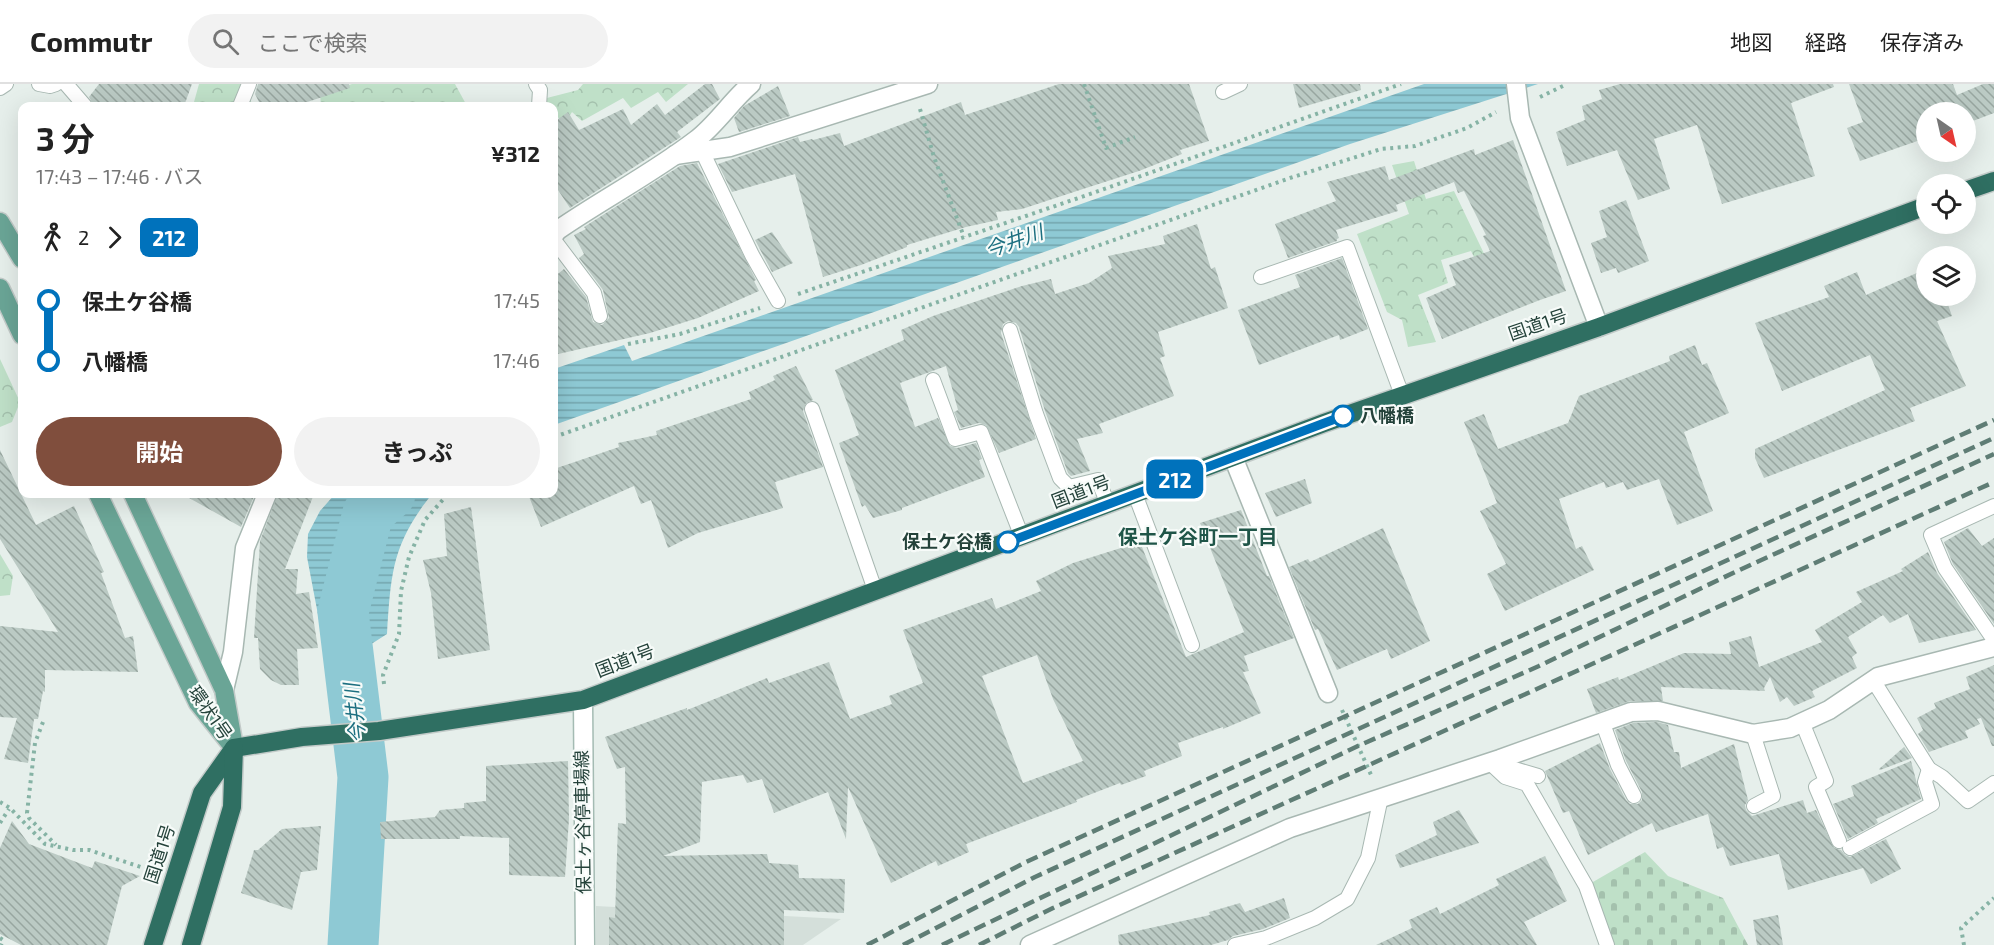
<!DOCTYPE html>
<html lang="ja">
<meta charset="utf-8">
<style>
:root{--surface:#fff;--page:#f2f2f2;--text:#222;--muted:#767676;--line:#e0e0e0;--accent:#804e3d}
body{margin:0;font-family:"Exo 2","Noto Sans JP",sans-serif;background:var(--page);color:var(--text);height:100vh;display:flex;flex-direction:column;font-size:22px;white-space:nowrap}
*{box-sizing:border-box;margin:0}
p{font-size:20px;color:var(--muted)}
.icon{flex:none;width:33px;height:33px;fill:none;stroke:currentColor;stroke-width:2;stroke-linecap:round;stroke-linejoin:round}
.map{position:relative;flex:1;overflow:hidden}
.sheet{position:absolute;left:18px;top:18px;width:540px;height:396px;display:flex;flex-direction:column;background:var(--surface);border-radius:12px;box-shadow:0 6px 24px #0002}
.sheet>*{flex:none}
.badge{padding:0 12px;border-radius:9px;font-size:21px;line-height:39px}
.needle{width:39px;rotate:146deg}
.controls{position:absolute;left:1916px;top:18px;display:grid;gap:12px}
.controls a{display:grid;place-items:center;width:60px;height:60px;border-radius:50%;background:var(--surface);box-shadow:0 6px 24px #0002;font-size:30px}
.map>.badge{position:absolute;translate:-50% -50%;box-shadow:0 0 0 3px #fff}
.legs{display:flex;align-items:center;gap:9px;height:66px;padding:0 18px;font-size:20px}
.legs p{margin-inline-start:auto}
.head{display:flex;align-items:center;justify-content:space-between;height:102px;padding:0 18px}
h1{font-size:33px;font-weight:700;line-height:45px}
.cta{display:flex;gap:12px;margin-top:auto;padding:12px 18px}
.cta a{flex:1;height:69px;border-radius:36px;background:var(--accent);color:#fff;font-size:24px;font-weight:700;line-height:69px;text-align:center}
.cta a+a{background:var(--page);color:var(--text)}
ul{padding:0 18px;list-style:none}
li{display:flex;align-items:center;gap:21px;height:60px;font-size:22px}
li i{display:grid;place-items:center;width:9px;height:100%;margin:0 8px;background:currentColor}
li i::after{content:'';width:15px;height:15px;margin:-8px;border:4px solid;border-radius:50%;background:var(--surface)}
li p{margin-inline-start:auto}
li:first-child i{background:linear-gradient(#0000 50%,currentColor 0)}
li:last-child i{background:linear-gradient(currentColor 50%,#0000 0)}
header{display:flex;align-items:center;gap:36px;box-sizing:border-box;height:84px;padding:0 30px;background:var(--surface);border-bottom:2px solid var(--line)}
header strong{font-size:28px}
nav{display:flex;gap:33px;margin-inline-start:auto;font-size:21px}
.search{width:420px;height:54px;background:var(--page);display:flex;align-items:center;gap:15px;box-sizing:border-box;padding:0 21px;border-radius:33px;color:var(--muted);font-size:22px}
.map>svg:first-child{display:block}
.built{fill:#d4dfda}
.forest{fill:url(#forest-crowns)}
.cemetery{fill:url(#cemetery-stones)}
.water{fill:url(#water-rules)}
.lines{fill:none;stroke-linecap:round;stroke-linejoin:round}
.river{stroke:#8ec9d4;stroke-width:51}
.building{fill:url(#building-back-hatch);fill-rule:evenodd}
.lane-casing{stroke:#a8b8b2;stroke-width:16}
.street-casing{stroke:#a8b8b2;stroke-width:21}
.secondary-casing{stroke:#a4bbb3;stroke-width:21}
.primary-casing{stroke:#c2cac8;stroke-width:21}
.highway-casing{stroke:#c2cac8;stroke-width:21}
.path{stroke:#86b3a5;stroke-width:4;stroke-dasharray:3 4.5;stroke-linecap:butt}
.lane{stroke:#fff;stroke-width:14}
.street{stroke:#fff;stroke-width:18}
.secondary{stroke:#fff;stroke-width:18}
.primary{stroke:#6aa596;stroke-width:18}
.highway{stroke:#2f6f62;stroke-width:18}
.rail{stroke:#5f7d75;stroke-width:4.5;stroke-dasharray:12 6;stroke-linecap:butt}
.line-1-casing{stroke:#fff;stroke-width:14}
.line-1{stroke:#0072bc;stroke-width:9}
.stop-1-dot{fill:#fff;stroke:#0072bc;stroke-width:3}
.labels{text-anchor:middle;stroke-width:4.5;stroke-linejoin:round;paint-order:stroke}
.street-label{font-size:18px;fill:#24423a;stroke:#f7fbf9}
.stop-label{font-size:18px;font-weight:bold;fill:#24423a;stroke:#f7fbf9;text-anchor:start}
.water-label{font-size:20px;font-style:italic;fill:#1c6f80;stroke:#f7fbf9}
.neighbourhood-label{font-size:20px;font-weight:bold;fill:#1f5548;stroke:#f7fbf9}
</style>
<header>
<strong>Commutr</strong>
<div class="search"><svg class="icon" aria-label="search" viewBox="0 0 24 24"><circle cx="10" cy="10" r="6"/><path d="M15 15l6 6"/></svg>ここで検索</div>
<nav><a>地図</a><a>経路</a><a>保存済み</a></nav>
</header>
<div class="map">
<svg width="1994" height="861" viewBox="0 0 1994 861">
<defs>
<pattern id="forest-crowns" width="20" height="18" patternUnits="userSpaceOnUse" patternTransform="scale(1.5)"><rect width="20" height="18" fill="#bfe0c8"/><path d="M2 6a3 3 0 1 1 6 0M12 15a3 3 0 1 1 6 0" fill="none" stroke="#a4c1ad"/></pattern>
<pattern id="cemetery-stones" width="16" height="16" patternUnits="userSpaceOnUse" patternTransform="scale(1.5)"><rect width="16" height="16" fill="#bfe0c8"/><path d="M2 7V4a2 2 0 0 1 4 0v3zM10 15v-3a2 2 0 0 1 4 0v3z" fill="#a4c1ad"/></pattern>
<pattern id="water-rules" width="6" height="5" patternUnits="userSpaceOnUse" patternTransform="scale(1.5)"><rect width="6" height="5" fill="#8ec9d4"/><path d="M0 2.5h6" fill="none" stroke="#74a5ad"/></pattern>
<pattern id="building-back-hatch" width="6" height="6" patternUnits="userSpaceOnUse" patternTransform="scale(1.5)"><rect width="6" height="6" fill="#bbcac4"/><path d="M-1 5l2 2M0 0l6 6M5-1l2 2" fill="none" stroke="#98a6a0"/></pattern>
</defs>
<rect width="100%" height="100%" fill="#e6efeb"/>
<path class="built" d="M596,822L841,835L803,861H596Z"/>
<g class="forest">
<path d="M199,0H251L245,4L253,22H202L194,18Z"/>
<path d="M352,0H455L467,22H321L320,10Z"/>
<path d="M583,0H688L666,18L658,8L631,24L623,14L582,37L572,28L564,41L554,28V22H550L543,15L578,6Z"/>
<path d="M1414,77L1426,115L1454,107L1490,182L1480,185L1471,167L1441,176L1448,199L1418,211L1436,258L1408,263L1402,236L1387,228L1357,150L1409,130L1392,81Z"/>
<path d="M0,275L20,318L12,338L0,343Z"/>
<path d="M0,470L13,492L10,511L0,512Z"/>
</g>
<path class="cemetery" d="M1645,768L1668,792L1723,814L1748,861H1607L1586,802Z"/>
<g class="water">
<path d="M1424,0H1538L1350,60L554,341V285L624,261L632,277Z"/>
<path d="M335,410H432C392,460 391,489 387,550L365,564L370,594L331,599L307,473L308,450L320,427Z"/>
</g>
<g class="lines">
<path class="river" d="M353,861L363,693L343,528L368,429L390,410"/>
</g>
<g class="building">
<path d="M99,0H192L184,22H94L89,13Z"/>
<path d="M258,0H349L350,4L295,22H261L255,10Z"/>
<path d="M705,0H712L720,15L677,48L681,53L570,124L554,100V38L568,28L579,46L623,25L631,41L657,20L665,31Z"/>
<path d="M1059,0H1189L1209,57L1180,66L1182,70L1139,87L1083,105L1022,125L996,128L998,136L966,143L907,161V163L861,181L823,193L795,90L732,108L718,80L798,53L800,58L812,55L813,56L840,49L844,62L961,18L965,31Z"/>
<path d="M1293,0H1360L1361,6L1299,24Z"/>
<path d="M1620,0H1833L1834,3L1791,19L1815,92L1722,120L1697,41L1654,55L1670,105L1638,116L1617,66L1567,82L1556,48L1585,36L1582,22L1602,15L1599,6Z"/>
<path d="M1849,0H1953L1957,11L1983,0H1994V29L1965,40V28H1926V54L1860,77L1847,44L1863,38Z"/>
<path d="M778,2L790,32L739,48L734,34L744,22Z"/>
<path d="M1513,56L1566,207L1540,216L1442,255L1426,214L1456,201L1449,181L1490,167L1483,152L1486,151L1464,107L1458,109L1454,98L1396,121L1398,127L1336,146L1339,154L1337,155V157L1288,174L1275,140L1336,117L1327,98L1385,82L1389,96L1474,65L1475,71Z"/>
<path d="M697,79L756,196L754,197L759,207L698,234L650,249L554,271V193L564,185L586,213L593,238L602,241L609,234L603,206L579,174L584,170L574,151L586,145L584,143L680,82Z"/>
<path d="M1626,116L1649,177L1618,189L1616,184L1601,189L1591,159L1607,153L1599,127Z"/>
<path d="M1197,140L1211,185L1215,183L1228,224L1158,248L1165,272L1160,274L1174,312L1099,340L1103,349L1077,355L1090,387L1071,392L1068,389L1045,327L1019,243L1016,239L1008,237L1003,240L1001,249L1036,355L999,369L986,341L979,339L961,344L954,328L958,326L946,282L900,299L915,343L938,334L950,362L957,364L976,359L982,375L979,376L985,393L902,424V426L873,434L865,421L862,423L839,359L859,351L835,286L904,256L901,246L933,232L1022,202L1051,195L1055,210L1089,199L1112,184L1108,172L1165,160L1163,152Z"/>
<path d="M772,148L793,179L772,188L755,156Z"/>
<path d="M1342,174L1368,245L1340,256L1339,251L1259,281L1238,226L1300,203L1295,191Z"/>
<path d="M1926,185V212H1945L1952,232L1937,237L1966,302L1910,324L1915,337L1764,394L1755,374V365L1885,306L1870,271L1782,307L1755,239L1829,213L1824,202L1857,188L1866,211Z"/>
<path d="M1695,261L1702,281L1707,279L1729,329L1684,348L1713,427L1677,441L1659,395L1627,406L1623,398L1606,404L1604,398L1559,415L1576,465L1582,462L1594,486L1505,527L1487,490L1506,480L1480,427L1497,419L1464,338L1484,330L1498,365L1568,339L1579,312L1670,277L1669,272Z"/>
<path d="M796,282L813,316L806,319L803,327L823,383L775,398L783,424L698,449L668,464L651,416L641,420L634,402L541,443L528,410H554V385L619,363L618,359L657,351L656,347L751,315L749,308L775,296L773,292Z"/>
<path d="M0,366L36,441L74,422L104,488L101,489L125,554L133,552L138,588L45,586V608L43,607L38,635H34L28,679L4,675L17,634L0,633V542L58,548L0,455Z"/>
<path d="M1305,395L1312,419L1276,433L1265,409Z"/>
<path d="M182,410H255L241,443Z"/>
<path d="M278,410H314L285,485H298L296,510L309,508L318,564L297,565L299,601H281L271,596L260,585L258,554H254L260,457Z"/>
<path d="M471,423L490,566L438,575L431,509L423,476L447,472L444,430Z"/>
<path d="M1241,426L1267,492H1269L1294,554L1244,572L1249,587L1243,588L1261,629L1223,645V643L1178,659L1182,672L1144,687L1146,692L1121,701L1120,699L1076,716L1077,718L966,760L969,768L938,782L936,777L891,799L848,703L846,755L828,708L774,729L762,695L747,699L743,691L702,698L700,758L663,772L767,770L769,779L798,781L799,794L845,795L844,829L784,826V861H609V833L615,834L618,739L626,740L625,683L617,685L605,653L687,624V626L767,594L769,599L829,578L850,635L892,620L889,612L923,599L903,546L992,514L996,525L1041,507L1036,497L1073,479L1140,458L1186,573L1244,548L1200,439ZM1037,571L1053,615L1083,677L1023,699L982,592Z"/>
<path d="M1383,444L1430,557L1391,575L1387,565L1337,586L1318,545L1315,546L1289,483L1308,475L1310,478Z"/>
<path d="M1968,444L1982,462L1994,454V540L1953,480L1944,458Z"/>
<path d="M1928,468L1937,489L1976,546L1919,559L1908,530L1890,539L1883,531L1848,553L1857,569L1852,573L1857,584L1812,607L1815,613L1794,622L1787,613L1780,618L1770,593L1764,604L1765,607L1661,603L1663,617H1630L1596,629L1587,605L1618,593L1619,596L1684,569L1731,570L1729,558L1751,552L1759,583L1822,558L1815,546L1862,518L1856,508L1903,487L1901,485Z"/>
<path d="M1994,581V662H1992L1981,634L1977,635L1980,640L1965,647L1968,654L1929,668L1918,650L1923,646L1917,634L1936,624L1934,619L1970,605L1966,593Z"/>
<path d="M1657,638L1668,641L1674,668H1679L1681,684L1734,660L1748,716L1745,721L1746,726L1752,732L1803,716L1807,729L1816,726L1834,764L1841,766L1845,771L1850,773L1886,755L1901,785L1871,800L1863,784L1788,806L1779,770L1730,782L1723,763L1717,765L1708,730L1656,748L1652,739L1588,771L1569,727L1563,729L1545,687L1600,659L1610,685L1626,716L1630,720H1638L1642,716V708L1626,677L1615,646L1633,639Z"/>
<path d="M1904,663L1912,674L1880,686L1879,685Z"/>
<path d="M568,677L569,735L565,793L509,791V754L460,752V755H381L380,738L435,733L440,726L464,724V719L486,717V682Z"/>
<path d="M1911,677L1921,715L1876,735L1878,739L1848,755L1833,720L1854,712L1851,702Z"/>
<path d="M1459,726L1479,759L1400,784L1395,771L1437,751L1433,738Z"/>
<path d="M12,737L29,760L92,784L95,777L140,792L122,802L107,861H21L0,850V764Z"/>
<path d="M321,742L317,786L301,788L292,826L241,809L254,766H258L282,745Z"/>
<path d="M1545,772L1567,817L1524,838L1537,861H1376L1412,844L1409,836L1437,823L1440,830L1499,801L1496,795Z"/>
<path d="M1284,814L1290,834L1263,845L1233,852L1228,856L1211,861H1119L1118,851L1210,831L1209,828L1240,819L1245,828Z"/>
<path d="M1778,831L1783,861H1757L1753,836Z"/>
</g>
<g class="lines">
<defs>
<g id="lane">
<path d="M39,0L50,2L56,0"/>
<path d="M66,0L85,22"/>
<path d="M536,0L540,6L539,22"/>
<path d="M0,4L6,0"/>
<path d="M1223,8L1240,0"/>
<path d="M240,22L249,0"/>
<path d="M702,67L752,171L778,217"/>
<path d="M554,156L594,209L600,232"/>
<path d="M1261,193L1347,163L1402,311"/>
<path d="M1010,246L1036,330L1060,394L1069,403L1098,396L1108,420"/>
<path d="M933,296L955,355L981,348L1022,453"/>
<path d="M812,325L875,506"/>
<path d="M1135,410L1192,561"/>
<path d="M1994,422L1931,451L1945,484L1994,556"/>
<path d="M1873,596L1929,685L1942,693L1968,717L1994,699"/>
<path d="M1602,637L1618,681L1634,712"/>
<path d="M1802,638L1826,697L1816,703L1839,757"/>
<path d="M1753,650L1773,712L1754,722"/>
<path d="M1500,675L1511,684L1538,692"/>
<path d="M1489,678L1505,693L1527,700L1586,802L1607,861"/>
<path d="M1850,764L1932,720L1925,698L1929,685"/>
<path d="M1235,861L1266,854L1315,834L1347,815L1368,774L1381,713"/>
</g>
<g id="street">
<path d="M1516,0L1520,34L1599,243"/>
<path d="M675,71L730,63L928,0"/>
<path d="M554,151L558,146C603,115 653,89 696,56C717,40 731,17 751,0"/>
<path d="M1233,373L1328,609"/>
<path d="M224,606L233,568L245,464L267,410"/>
<path d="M1030,861L1290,744L1500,675L1631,628L1658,627L1753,650L1790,644L1829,626L1878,593L1994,563"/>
</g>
<path id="secondary" d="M583,616L585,861"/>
<g id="primary">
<path d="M0,138L22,175"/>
<path d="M0,204L22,251"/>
<path d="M98,410L198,619L234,664"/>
<path d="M133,410L224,606L234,663"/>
</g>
<g id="highway">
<path d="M1965,107L1994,97"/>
<path d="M153,861L202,709L234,664L302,653L379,647L583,616L1324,339L1599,243L1926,122"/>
<path d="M191,861L232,723L234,664"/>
</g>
</defs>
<use href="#lane" class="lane-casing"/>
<use href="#street" class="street-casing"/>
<use href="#secondary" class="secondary-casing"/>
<use href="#primary" class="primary-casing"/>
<use href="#highway" class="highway-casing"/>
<g class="path">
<path d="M1084,0L1106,64L1135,53"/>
<path d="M1540,13L1567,0"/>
<path d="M920,25L934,73L964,153"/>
<path d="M798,210L1093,109L1401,0"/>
<path d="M628,260L680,250L760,224"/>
<path d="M554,353L1290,94L1381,65L1415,62L1467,44L1496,28"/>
<path d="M384,600L383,591L399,550L401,507L409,473L425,436L448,410"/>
<path d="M1342,626L1372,693"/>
<path d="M43,638L35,659L27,729L29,734L56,761"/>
<path d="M0,718L10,724L45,760L73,766H89L150,786"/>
<path d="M0,739L9,725"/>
<path d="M0,854L3,856L1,861"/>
<path d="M1964,861L1961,844L1994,814"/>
</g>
<use href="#lane" class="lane"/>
<use href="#street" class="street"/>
<use href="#secondary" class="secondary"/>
<use href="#primary" class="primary"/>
<use href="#highway" class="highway"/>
<g class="rail">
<path d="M867,861L1026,778L1994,336"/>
<path d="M903,861L1035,793L1994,354"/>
<path d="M942,861L1358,662L1539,582L1735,488L1994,370"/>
<path d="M979,861L1053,824L1994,398"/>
</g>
</g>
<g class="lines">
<defs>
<path id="line-1" d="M1008,458L1343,332"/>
</defs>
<use href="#line-1" class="line-1-casing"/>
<use href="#line-1" class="line-1"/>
</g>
<g class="stop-1-dot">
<circle cx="1343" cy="332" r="10"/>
<circle cx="1008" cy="458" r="10"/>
</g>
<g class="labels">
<g class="street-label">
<text transform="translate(1538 241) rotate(-19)" y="6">国道1号</text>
<text transform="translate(1081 408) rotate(-21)" y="6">国道1号</text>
<text transform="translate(625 577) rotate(-21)" y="6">国道1号</text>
<text transform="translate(210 629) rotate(55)" y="6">環状1号</text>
<text transform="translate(583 738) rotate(-91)" y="6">保土ヶ谷停車場線</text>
<text transform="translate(160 770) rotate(-72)" y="6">国道1号</text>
</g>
<g class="stop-label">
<text x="1360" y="338">八幡橋</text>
<text x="992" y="464" text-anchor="end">保土ケ谷橋</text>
</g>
<g class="water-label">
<text transform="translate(1014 157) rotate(-19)" y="7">今井川</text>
<text transform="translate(355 629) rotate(-97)" y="7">今井川</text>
</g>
<g class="neighbourhood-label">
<text x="1198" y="460">保土ケ谷町一丁目</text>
</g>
</g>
</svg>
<div class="controls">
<a><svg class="needle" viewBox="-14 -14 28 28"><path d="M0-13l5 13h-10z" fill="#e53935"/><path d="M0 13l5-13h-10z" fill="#767676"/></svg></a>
<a><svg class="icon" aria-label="locate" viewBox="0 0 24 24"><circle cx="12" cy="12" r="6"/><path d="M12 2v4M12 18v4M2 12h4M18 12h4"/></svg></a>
<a><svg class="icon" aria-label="layers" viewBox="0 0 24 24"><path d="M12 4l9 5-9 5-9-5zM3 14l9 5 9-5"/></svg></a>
</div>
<b class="badge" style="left:1175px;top:395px;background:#0072bc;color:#fff">212</b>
<section class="sheet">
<div class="head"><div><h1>3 分</h1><p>17:43 – 17:46 · バス</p></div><b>¥312</b></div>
<div class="legs"><svg class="icon" aria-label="walk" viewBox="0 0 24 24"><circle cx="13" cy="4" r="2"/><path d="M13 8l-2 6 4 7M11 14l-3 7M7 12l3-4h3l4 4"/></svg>2<svg class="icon" aria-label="forward" viewBox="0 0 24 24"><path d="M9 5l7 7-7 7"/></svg><b class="badge" style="background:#0072bc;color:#fff">212</b></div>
<ul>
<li><i style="color:#0072bc"></i><b>保土ケ谷橋</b><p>17:45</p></li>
<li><i style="color:#0072bc"></i><b>八幡橋</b><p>17:46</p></li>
</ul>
<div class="cta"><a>開始</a><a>きっぷ</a></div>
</section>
</div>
